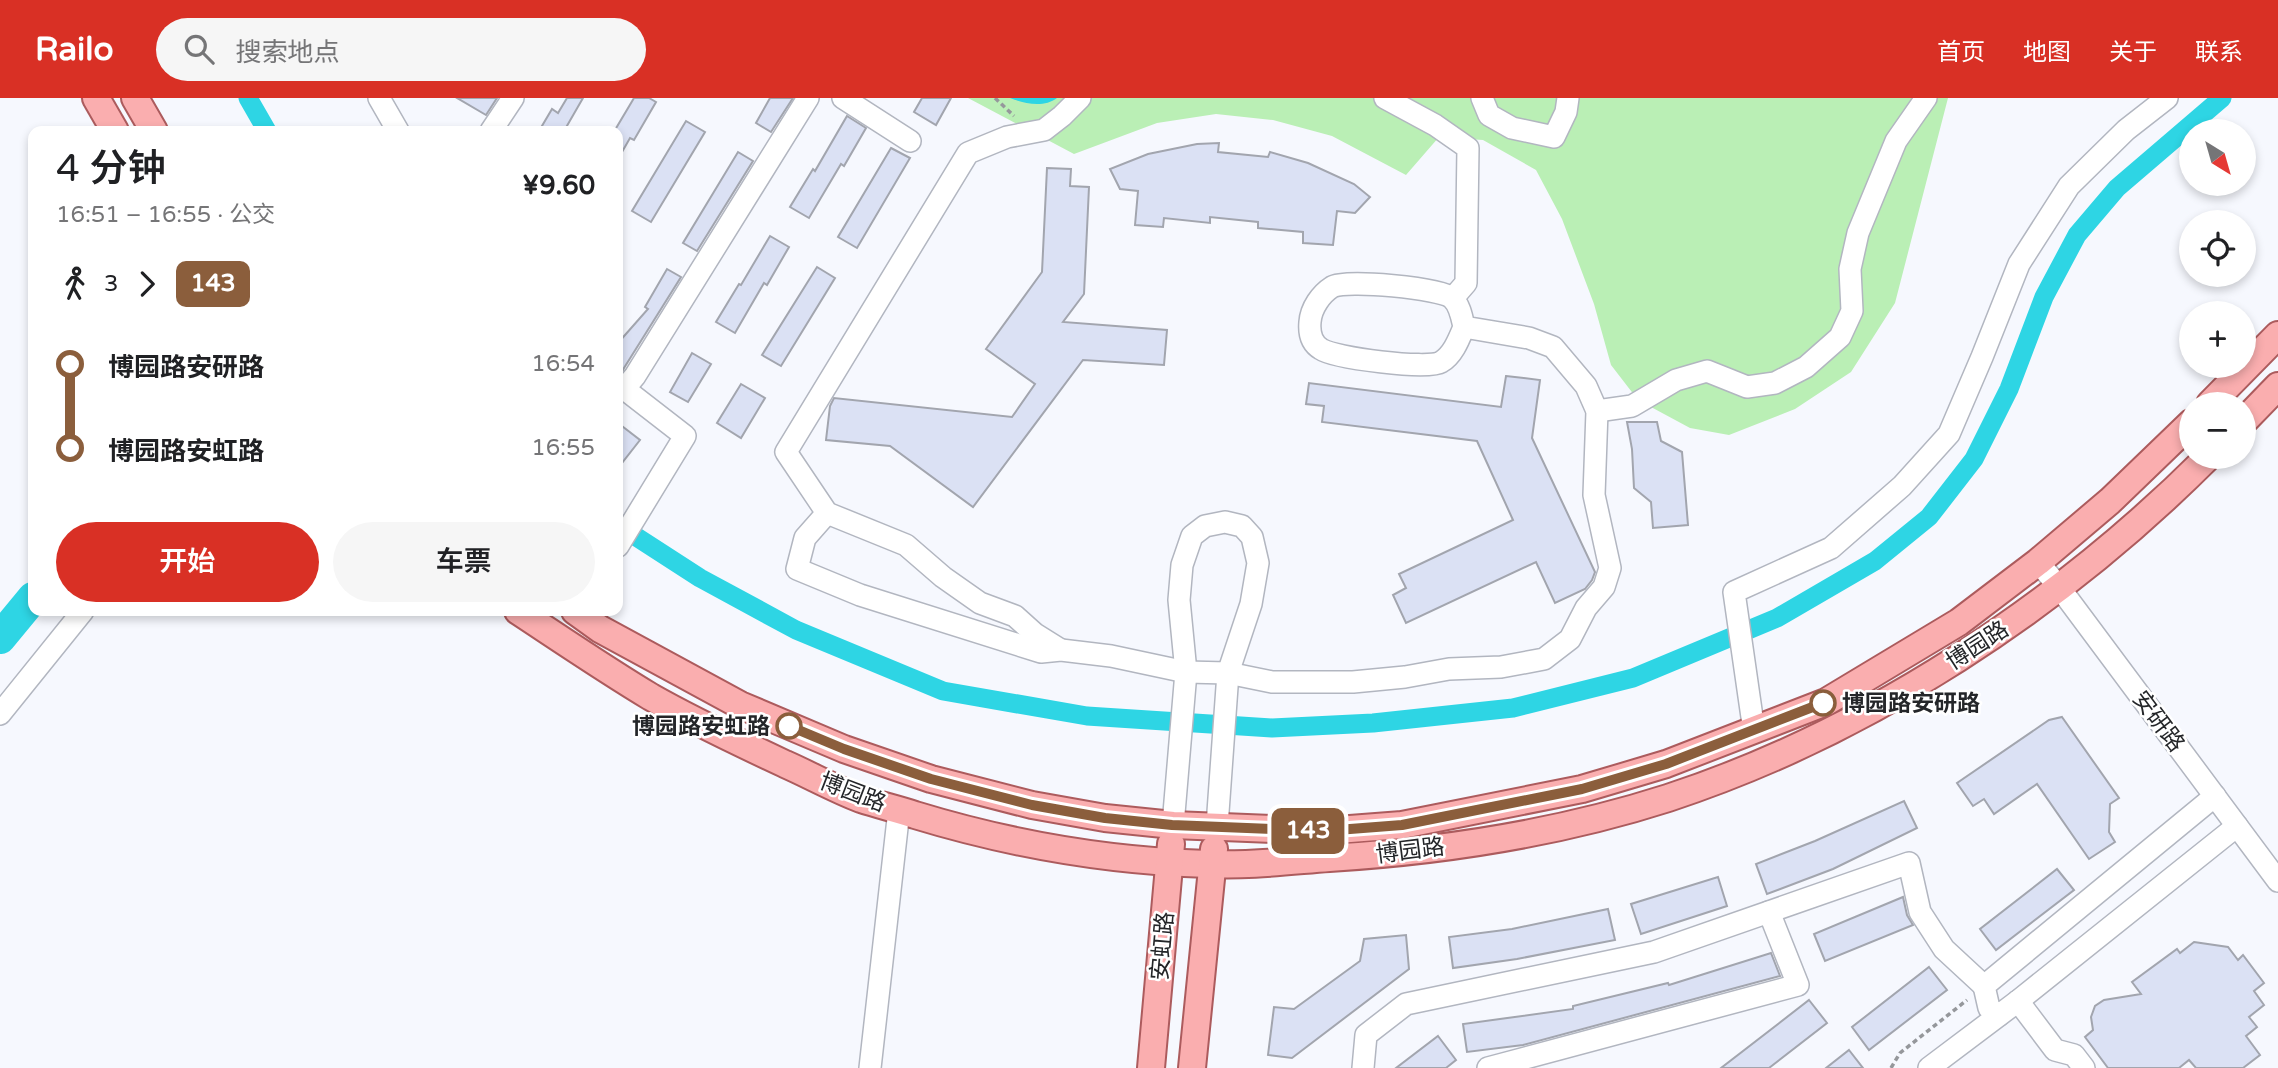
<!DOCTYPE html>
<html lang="zh">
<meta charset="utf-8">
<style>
:root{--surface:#fff;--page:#f6f6f6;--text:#202124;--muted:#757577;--accent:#d93025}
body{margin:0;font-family:"Varela Round","Noto Sans SC",sans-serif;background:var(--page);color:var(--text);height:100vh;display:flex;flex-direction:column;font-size:26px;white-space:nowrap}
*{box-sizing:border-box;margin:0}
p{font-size:23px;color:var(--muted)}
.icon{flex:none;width:38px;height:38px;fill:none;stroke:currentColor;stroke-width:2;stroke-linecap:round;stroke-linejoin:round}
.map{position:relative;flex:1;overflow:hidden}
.drawer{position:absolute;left:28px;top:28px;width:595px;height:490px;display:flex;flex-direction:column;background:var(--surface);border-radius:14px;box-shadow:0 4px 10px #0003}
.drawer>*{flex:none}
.badge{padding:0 14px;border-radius:10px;font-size:24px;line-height:46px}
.needle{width:46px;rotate:143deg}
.controls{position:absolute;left:2179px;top:21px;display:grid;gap:14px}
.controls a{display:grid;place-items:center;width:77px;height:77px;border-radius:50%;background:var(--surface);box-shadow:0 4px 10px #0003;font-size:35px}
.map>.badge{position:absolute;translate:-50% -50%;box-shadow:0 0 0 4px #fff}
.legs{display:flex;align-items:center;gap:10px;height:77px;padding:0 28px;font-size:23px}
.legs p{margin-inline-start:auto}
.summary{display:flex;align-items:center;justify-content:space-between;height:119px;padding:0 28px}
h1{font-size:38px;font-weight:600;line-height:52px}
.button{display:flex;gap:14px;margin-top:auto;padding:14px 28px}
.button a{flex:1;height:80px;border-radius:42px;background:var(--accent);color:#fff;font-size:28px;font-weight:600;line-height:80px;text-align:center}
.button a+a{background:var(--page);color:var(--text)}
ul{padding:0 28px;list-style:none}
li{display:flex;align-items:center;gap:24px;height:84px;font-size:26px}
li i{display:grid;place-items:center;width:10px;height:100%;margin:0 9px;background:currentColor}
li i::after{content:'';width:18px;height:18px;margin:-9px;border:5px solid;border-radius:50%;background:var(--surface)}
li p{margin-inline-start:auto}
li:first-child i{background:linear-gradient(#0000 50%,currentColor 0)}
li:last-child i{background:linear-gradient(currentColor 50%,#0000 0)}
header{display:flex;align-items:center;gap:42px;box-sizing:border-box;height:98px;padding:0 35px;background:var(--accent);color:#fff}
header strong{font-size:33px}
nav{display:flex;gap:38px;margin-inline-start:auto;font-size:24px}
.search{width:490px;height:63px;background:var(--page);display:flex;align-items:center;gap:18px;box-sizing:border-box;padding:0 24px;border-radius:38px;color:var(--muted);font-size:26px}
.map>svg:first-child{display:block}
.green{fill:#baefb5}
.water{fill:#2ed5e4}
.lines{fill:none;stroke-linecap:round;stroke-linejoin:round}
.canal{stroke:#2ed5e4;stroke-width:19}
.river{stroke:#2ed5e4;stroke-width:32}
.building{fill:#dbe1f4;stroke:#a2a5ae;stroke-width:2}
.minor-casing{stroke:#b2b6c0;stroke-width:24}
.major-casing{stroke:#ac5b5d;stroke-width:30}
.path{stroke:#95979b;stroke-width:3.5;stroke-dasharray:5 3.5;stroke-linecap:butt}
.minor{stroke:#fff;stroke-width:21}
.major{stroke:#faaeaf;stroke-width:26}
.line-1-casing{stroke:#fff;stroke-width:16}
.line-1{stroke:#8b5e3c;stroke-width:10}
.stop-1-dot{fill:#fff;stroke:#8b5e3c;stroke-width:3.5}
.labels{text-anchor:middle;stroke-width:5;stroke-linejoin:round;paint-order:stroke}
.street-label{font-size:23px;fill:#242629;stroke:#fff}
.stop-label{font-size:23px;font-weight:bold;fill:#242629;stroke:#fff;text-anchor:start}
</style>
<header>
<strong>Railo</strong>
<div class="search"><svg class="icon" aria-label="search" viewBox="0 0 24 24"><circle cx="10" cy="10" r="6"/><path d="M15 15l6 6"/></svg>搜索地点</div>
<nav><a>首页</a><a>地图</a><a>关于</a><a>联系</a></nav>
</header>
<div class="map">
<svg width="2278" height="970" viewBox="0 0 2278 970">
<rect width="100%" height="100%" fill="#f6f8fe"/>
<path class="green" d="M968,0H1948L1895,205L1851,274L1795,311L1729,337L1690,330L1638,302L1611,267L1594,206L1562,121L1536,72L1483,42L1439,39L1406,77L1332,38L1273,22L1216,16L1157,25L1074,56Z"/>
<path class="water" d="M1010,0H1057C1044,10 1025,6 1010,0Z"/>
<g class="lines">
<g class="canal">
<path d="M248,0L267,33"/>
<path d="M618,427L700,480L796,532L943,593L1087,618L1272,630L1373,625L1513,610L1633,580L1777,520L1875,463L1929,419L1974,361L2009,291L2044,199L2077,137L2117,90L2222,0"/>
</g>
<path class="river" d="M0,540L33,500"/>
</g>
<g class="building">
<path d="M457,0H497L486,17Z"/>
<path d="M567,0H583L564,33H539L552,11L558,15Z"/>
<path d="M634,0H649L656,4L634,42L630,40L618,61V33L615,32Z"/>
<path d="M770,0H793L771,34L756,25Z"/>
<path d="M922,0H951L936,27L914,14Z"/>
<path d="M847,18L866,30L844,68L841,66L809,120L790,109L813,71L815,73Z"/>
<path d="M686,23L705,34L651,124L632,113Z"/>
<path d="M1219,45L1218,54L1268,59L1270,54L1308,65L1354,86L1370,99L1355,115L1337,113L1333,147L1303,145V134L1258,130V124L1210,119V125L1164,120L1163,129L1135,127L1138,93L1120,91L1110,71L1148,56L1197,46Z"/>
<path d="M891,50L910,60L857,150L838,139Z"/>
<path d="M738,54L753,63L697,153L683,145Z"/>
<path d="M1047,70L1071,71L1070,88L1089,89L1084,196L1063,224L1167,232L1164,267L1083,262L973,409L890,348L826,342L830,308L834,300L1012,319L1035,286L986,251L1042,174Z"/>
<path d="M770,138L789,149L767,187L764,185L735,235L716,224L739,186L741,187Z"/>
<path d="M817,169L835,180L781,268L762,257Z"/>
<path d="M667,171L681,179L624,270L622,274L618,273V245L648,211L645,209Z"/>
<path d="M692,255L711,266L688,304L670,294Z"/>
<path d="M1506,278L1540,282L1532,340L1595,474L1592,482L1585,491L1555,505L1536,464L1406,525L1393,497L1406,490L1399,476L1513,422L1477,343L1322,324L1324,308L1306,306L1309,285L1501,309Z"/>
<path d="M741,286L765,300L741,340L717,325Z"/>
<path d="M1627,324H1657L1661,343L1682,354L1688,427L1653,430L1651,404L1634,390L1632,351Z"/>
<path d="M618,325L640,342L618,370Z"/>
<path d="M2062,619L2119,700L2110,706L2109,734L2115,744L2089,761L2037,686L1994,716L1984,701L1973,708L1957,685L2049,622Z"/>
<path d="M1904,703L1917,730L1833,771L1767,796L1756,766L1815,743Z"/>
<path d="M2057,771L2074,792L1996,852L1980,831Z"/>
<path d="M1718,779L1727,808L1641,836L1631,806Z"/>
<path d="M1903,799L1907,817L1913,827L1825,863L1814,836Z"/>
<path d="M1608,811L1615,842L1517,861L1453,870L1449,839L1512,831Z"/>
<path d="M1406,837L1409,871L1292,960L1268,957L1274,909L1294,911L1360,863L1364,841Z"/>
<path d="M2194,844L2228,849L2238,862L2243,857L2264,885L2254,893L2264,907L2249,919L2257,929L2246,938L2260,957L2243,970H2196L2189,962L2179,970H2108L2085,939L2093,932L2091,919L2095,908L2104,902L2141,896L2132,884L2177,851L2180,855Z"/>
<path d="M1771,855L1780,878L1523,947L1467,954L1463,926L1573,911V908L1668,885L1669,887Z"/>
<path d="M1929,869L1947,892L1869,952L1852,929Z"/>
<path d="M1809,902L1827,925L1769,970H1721Z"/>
<path d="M1438,938L1456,962L1446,970H1396Z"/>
<path d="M1849,952L1863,970H1826Z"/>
</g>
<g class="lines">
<defs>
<g id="minor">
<path d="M379,0L398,33"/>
<path d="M843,0L910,43"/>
<path d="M1385,0L1435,27L1468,50L1466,185L1453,200"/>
<path d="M1482,0L1489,17L1512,30L1554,39L1566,14L1568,0"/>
<path d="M491,33L513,0"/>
<path d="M618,286L685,338L618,448"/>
<path d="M624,291L635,278L808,0"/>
<path d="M1597,313L1632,308L1676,282L1707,273L1747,289L1775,285L1806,269L1840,239L1852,213L1850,171L1858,135L1896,43L1926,0"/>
<path d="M827,415L805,440L797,471L860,497L1041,554L1061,552L1111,558L1186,574L1228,575L1272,584H1353L1405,579L1449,571L1501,569L1544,561L1570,541L1586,510L1604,489L1610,470L1594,397L1597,313L1586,288L1553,249L1529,240L1464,229C1462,220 1460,207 1452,200C1440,190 1346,181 1332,189C1321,196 1311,210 1310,224C1309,235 1311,245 1321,251C1334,260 1428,272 1441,264C1453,257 1459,241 1464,229"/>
<path d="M2038,464L2059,489L2278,783"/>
<path d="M1059,551L1035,536L1015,518L980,505L943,479L906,447L827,415L786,354L968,55L1007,39L1044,32L1062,18L1080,0"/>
<path d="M0,616L83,513"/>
<path d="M1754,633L1734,494L1831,450L1902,388L1949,336L1982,259L2019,166L2069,88L2126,32L2167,0"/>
<path d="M1173,727L1186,574L1179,502L1182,467L1192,438L1205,428L1225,424L1242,428L1252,439L1258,465L1251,506L1228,575L1217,728"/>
<path d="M2018,903L2055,952L2074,957L2084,970"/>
<path d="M1999,917L1989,910L1984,888L2215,698"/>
<path d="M870,970L899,712"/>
<path d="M1363,970L1366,937L1406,906L1654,854L1909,765L1920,814L1944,851L1984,888"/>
<path d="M1488,970L1798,887L1769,814"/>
<path d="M1929,970L2018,903L2237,728"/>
</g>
<g id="major">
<path d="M96,0L115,33"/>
<path d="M135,0L154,33"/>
<path d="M2210,306L2278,237"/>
<path d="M2244,323L2278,288"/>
<path d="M518,513C562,542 606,572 651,599C695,624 740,645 785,666C810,677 835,691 861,701C879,707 897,711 915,717C1010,746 1109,763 1208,766C1248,768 1289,763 1329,760C1443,753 1559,735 1668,700C1869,634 2059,508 2208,359"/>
<path d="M575,513L600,531L740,607L844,651L931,681L1032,707L1105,720L1173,727L1324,733L1402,727L1582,691L1666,666L1826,604L1959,524L2038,464L2110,403L2191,325"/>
<path d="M1151,970L1171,746"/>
<path d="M1192,970L1214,751"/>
</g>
</defs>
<use href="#minor" class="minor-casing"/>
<use href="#major" class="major-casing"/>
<g class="path">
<path d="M995,0L1014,18"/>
<path d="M1891,970L1900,955L1967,902"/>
</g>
<use href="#minor" class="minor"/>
<use href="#major" class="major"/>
</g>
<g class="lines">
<defs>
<path id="line-1" d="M789,628L844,651L931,681L1032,707L1105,720L1172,727L1324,733L1402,727L1582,691L1666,666L1823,605"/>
</defs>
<use href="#line-1" class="line-1-casing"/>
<use href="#line-1" class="line-1"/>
</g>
<g class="stop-1-dot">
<circle cx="1823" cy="605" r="12"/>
<circle cx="789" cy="628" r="12"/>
</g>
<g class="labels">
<g class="street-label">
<text transform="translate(1977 547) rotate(-33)" y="8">博园路</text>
<text transform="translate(2159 623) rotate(53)" y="8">安研路</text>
<text transform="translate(853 694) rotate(21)" y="8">博园路</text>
<text transform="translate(1410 752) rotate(-7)" y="8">博园路</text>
<text transform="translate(1162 848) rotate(-85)" y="8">安虹路</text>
</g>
<g class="stop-label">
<text x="1842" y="613">博园路安研路</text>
<text x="770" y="636" text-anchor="end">博园路安虹路</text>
</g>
</g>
</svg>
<div class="controls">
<a><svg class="needle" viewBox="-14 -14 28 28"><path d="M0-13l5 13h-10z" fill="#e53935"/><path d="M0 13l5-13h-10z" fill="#757577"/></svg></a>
<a><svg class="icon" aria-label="locate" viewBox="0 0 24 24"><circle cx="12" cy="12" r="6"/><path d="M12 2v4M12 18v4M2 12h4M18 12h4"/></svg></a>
<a>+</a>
<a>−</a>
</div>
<b class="badge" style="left:1308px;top:733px;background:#8b5e3c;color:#fff">143</b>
<section class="drawer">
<div class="summary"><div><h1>4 分钟</h1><p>16:51 – 16:55 · 公交</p></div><b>¥9.60</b></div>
<div class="legs"><svg class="icon" aria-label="walk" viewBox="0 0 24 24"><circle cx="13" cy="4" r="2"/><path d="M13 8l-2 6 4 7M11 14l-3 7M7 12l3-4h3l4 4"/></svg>3<svg class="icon" aria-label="forward" viewBox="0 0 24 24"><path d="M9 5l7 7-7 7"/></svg><b class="badge" style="background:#8b5e3c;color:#fff">143</b></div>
<ul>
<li><i style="color:#8b5e3c"></i><b>博园路安研路</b><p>16:54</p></li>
<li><i style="color:#8b5e3c"></i><b>博园路安虹路</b><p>16:55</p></li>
</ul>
<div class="button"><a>开始</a><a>车票</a></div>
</section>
</div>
